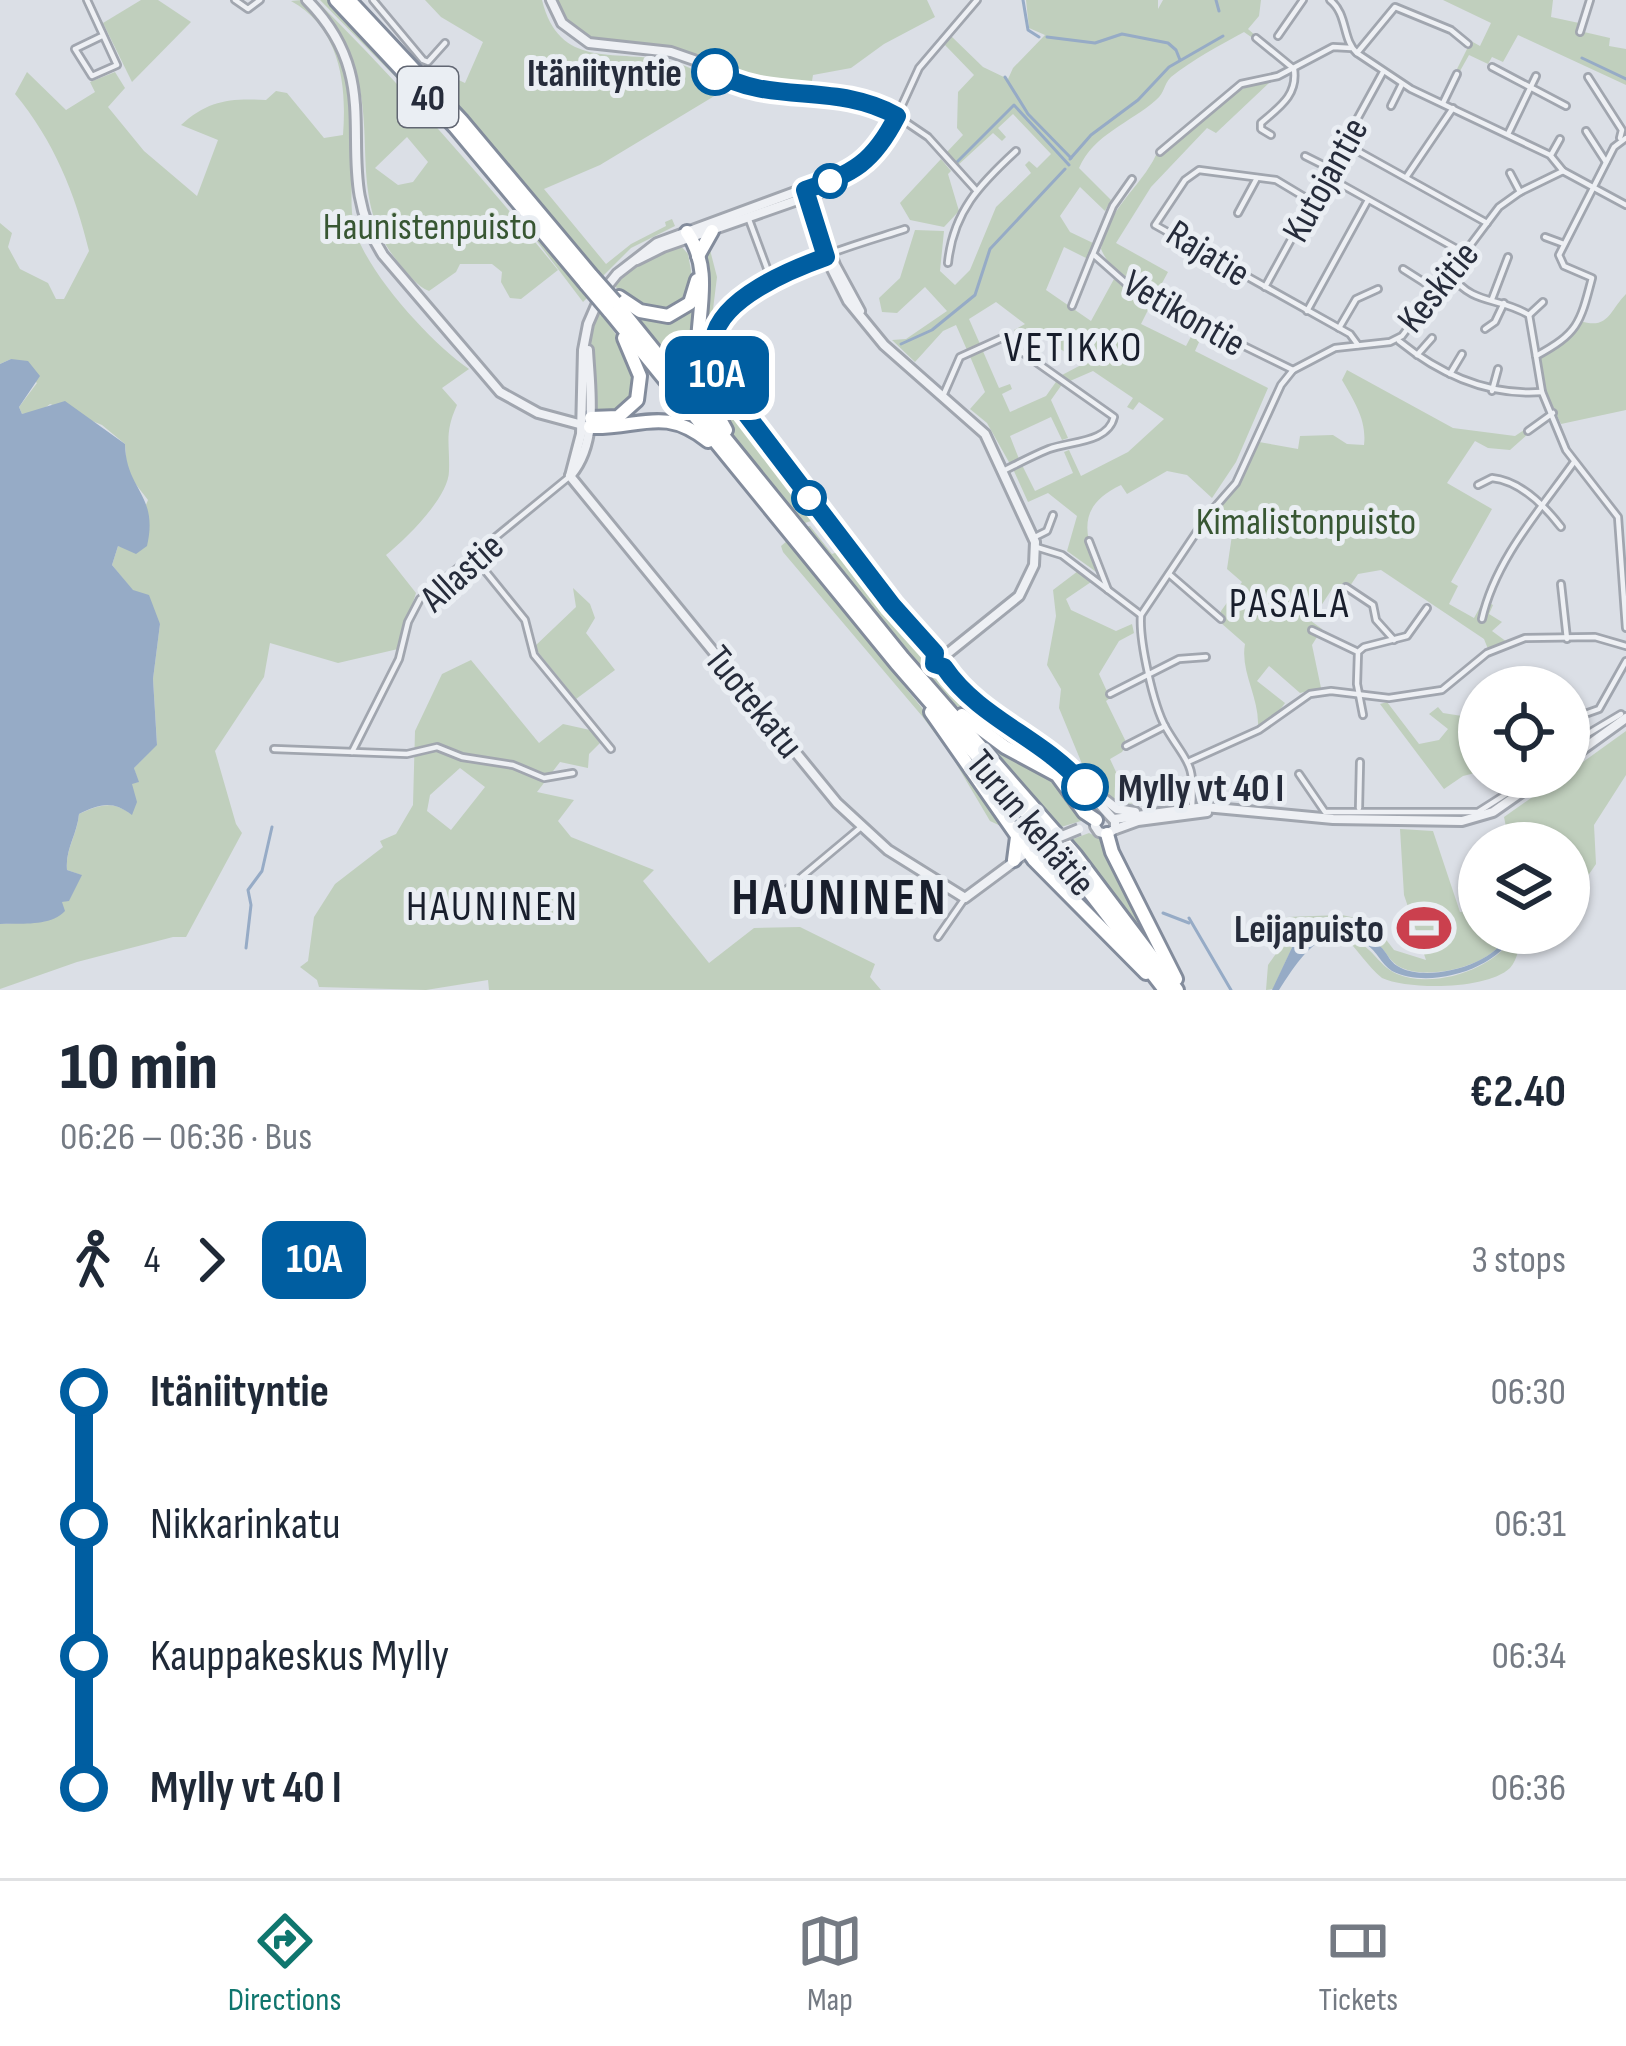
<!DOCTYPE html>
<meta charset="utf-8">
<style>
:root{--surface:#fff;--page:#f2f2f3;--text:#1f2937;--muted:#747a83;--line:#e0e1e3;--accent:#0f766e}
body{margin:0;font-family:"Sofia Sans Condensed",sans-serif;background:var(--page);color:var(--text);height:100vh;display:flex;flex-direction:column;font-size:45px;white-space:nowrap}
*{box-sizing:border-box;margin:0}
p{font-size:39px;color:var(--muted)}
.icon{flex:none;width:66px;height:66px;fill:none;stroke:currentColor;stroke-width:2;stroke-linecap:round;stroke-linejoin:round}
.map{position:relative;height:990px;overflow:hidden}
.panel{display:flex;flex-direction:column;background:var(--surface);flex:1}
.panel>*{flex:none}
.badge{padding:0 24px;border-radius:18px;font-size:42px;line-height:78px}
.tools{position:absolute;left:1458px;top:666px;display:grid;gap:24px}
.tools a{display:grid;place-items:center;width:132px;height:132px;border-radius:50%;background:var(--surface);box-shadow:0 3px 9px #0004;font-size:60px}
.map>.badge{position:absolute;translate:-50% -50%;box-shadow:0 0 0 6px #fff}
.legs{display:flex;align-items:center;gap:18px;height:132px;padding:0 60px;font-size:39px}
.legs p{margin-inline-start:auto}
.head{display:flex;align-items:center;justify-content:space-between;height:204px;padding:0 60px}
h1{font-size:66px;font-weight:800;line-height:90px}
ul{padding:0 60px;list-style:none}
li{display:flex;align-items:center;gap:42px;height:132px;font-size:45px}
li i{display:grid;place-items:center;width:18px;height:100%;margin:0 15px;background:currentColor}
li i::after{content:'';width:30px;height:30px;margin:-15px;border:9px solid;border-radius:50%;background:var(--surface)}
li p{margin-inline-start:auto}
li:first-child i{background:linear-gradient(#0000 50%,currentColor 0)}
li:last-child i{background:linear-gradient(currentColor 50%,#0000 0)}
.tab-bar{display:flex;justify-content:space-around;align-items:center;height:168px;border-top:3px solid var(--line);background:var(--surface);font-size:33px;color:var(--muted)}
.tab-bar a{display:grid;justify-items:center;gap:6px}
.tab-bar .selected{color:var(--accent)}
.map>svg:first-child{display:block}
.green{fill:#c0cfbd;fill-rule:evenodd}
.water{fill:#96abc6}
.lines{fill:none;stroke-linecap:round;stroke-linejoin:round}
.stream{stroke:#96abc6;stroke-width:3}
.minor-tunnel{stroke:#b7bbc4;stroke-width:4.5;stroke-dasharray:4.5 2;stroke-linecap:butt}
.minor-casing{stroke:#a1a6af;stroke-width:10}
.tertiary-casing{stroke:#a1a6af;stroke-width:14}
.trunk-casing{stroke:#838c9c;stroke-width:18}
.minor{stroke:#eef0f4;stroke-width:4.5}
.tertiary{stroke:#eef0f4;stroke-width:8}
.trunk{stroke:#fff;stroke-width:12}
.tertiary-bridge-casing{stroke:#a1a6af;stroke-width:14;stroke-linecap:butt}
.trunk-bridge-casing{stroke:#838c9c;stroke-width:18;stroke-linecap:butt}
.tertiary-bridge{stroke:#eef0f4;stroke-width:8}
.trunk-bridge{stroke:#fff;stroke-width:12}
.line-1-casing{stroke:#fff;stroke-width:27}
.line-1{stroke:#005ea1;stroke-width:18}
.stop-1-dot{fill:#fff;stroke:#005ea1;stroke-width:6}
.labels{text-anchor:middle;stroke-width:10;stroke-linejoin:round;paint-order:stroke}
.shield{fill:#eaeef3;stroke:#616672;stroke-width:3}
.shield-label{font-size:36px;font-weight:bold;fill:#262c3b}
.stop-label{font-size:39px;font-weight:bold;fill:#262c3b;stroke:#eaeef3;text-anchor:end}
.street-label{font-size:39px;fill:#262c3b;stroke:#eaeef3}
.park-label{font-size:39px;fill:#385733;stroke:#eaeef3}
.poi-label{font-size:39px;font-weight:bold;fill:#262c3b;stroke:#eaeef3;text-anchor:end}
.neighbourhood-label{font-size:42px;letter-spacing:3px;fill:#181e2c;stroke:#eaeef3}
.district-label{font-size:51px;font-weight:bold;letter-spacing:3px;fill:#181e2c;stroke:#eaeef3}
</style>
<div class="map">
<svg width="1626" height="990" viewBox="0 0 1626 990">
<rect width="100%" height="100%" fill="#dbdfe6"/>
<g class="green">
<path d="M141,0H158L191,22L132,82L103,23Z"/>
<path d="M302,0C354,47 354,105 352,170C352,187 350,209 354,226C364,270 432,344 469,369L442,388L457,405C444,434 450,442 449,471C449,497 406,539 386,555L416,593L398,649L338,663L270,643L264,677L215,751L236,824L242,833L186,937H173L77,962L0,989V924L46,921L61,902L69,900L81,875L67,870C65,849 77,836 79,814C99,805 112,800 131,814L132,783L138,782L134,768L157,744L153,679L160,624L112,565L118,546L128,548L148,500L127,473L125,444L102,425L50,404L41,411L22,414L19,407L37,383L11,359L0,364V223L12,233L8,247L20,269L48,283L56,299H64L89,251C75,193 54,141 15,94L27,72L66,110L95,92L90,82L115,72L125,88L108,107L144,151L197,196L218,140L181,125C208,100 231,98 266,100L276,91L287,93L324,138L343,135C347,84 340,28 291,1Z"/>
<path d="M311,0H316C402,86 482,176 558,270L521,299L510,298L501,282L502,272L492,264H460L456,272L429,291C417,286 410,276 402,267C347,203 377,141 355,70C347,42 331,21 311,0ZM407,137L428,162L413,182L398,185L375,168Z"/>
<path d="M320,0H328C420,95 505,193 588,297L583,302L470,153Z"/>
<path d="M425,0H542C559,69 613,50 666,60C688,64 708,78 726,89L600,165L544,189L606,264L631,244L666,226L665,222L672,219L675,226L631,248L603,276L444,88L435,69L465,83L483,42L441,17Z"/>
<path d="M555,0H927L935,17L884,44L851,68L813,75L811,87C787,88 759,90 736,81L738,75C717,65 693,53 668,48C625,40 572,53 555,0Z"/>
<path d="M1026,0H1158V9L1163,0H1261L1259,16L1248,29L1256,36L1254,39L1244,32C1220,45 1192,60 1171,77C1163,85 1165,93 1156,100C1130,123 1094,134 1079,168L1111,200L1105,211L1080,187L1060,216L1070,232L1093,243L1088,259L1064,247L1046,290L1091,321L1114,279L1135,297L1151,304L1141,324L1186,346L1196,327L1204,331L1195,351L1268,388L1236,462L1212,498L1187,475L1167,471L1127,494L1121,485C1075,507 1084,536 1102,576L1067,551L1077,516L1048,493L1028,502L1013,469L1022,465L1035,491L1073,473L1064,452L1069,450L1081,476L1128,452L1164,419L1139,402L1133,410L1127,407L1133,398L1093,371L1070,381L1062,375L1083,364L1030,329L1016,334L1014,330L1025,324L996,302L969,319L980,344L967,350L956,325L943,331L915,362L892,340L906,339L947,311L925,287L897,313L882,312L879,298L900,278L915,230L944,231L940,271L955,285L970,270L996,207L1031,173L1025,165L1029,161L1037,168L1051,154L1013,114L998,128L1006,137L1002,141L993,133L957,166L947,152L963,135L957,128L958,92L974,75L945,45L951,36L983,67L1008,79L1013,68L1045,35L1029,28Z"/>
<path d="M1443,0H1553L1551,17L1579,23L1582,12L1588,13L1584,32L1610,38L1609,46L1626,49V85L1518,35L1503,62L1492,57L1488,64L1469,55L1460,71L1457,69L1471,41L1480,46L1491,23Z"/>
<path d="M1270,82L1216,133L1207,128L1151,187L1116,243L1168,272L1154,298C1131,287 1111,272 1101,249C1107,209 1141,187 1156,155L1162,156C1199,129 1222,85 1270,82Z"/>
<path d="M941,159L951,171L948,174L959,211L944,227L910,220L900,203Z"/>
<path d="M681,246L688,254L694,287L677,310L646,311L613,285C630,265 654,248 681,246Z"/>
<path d="M709,246L717,277L708,350L715,389L838,548L835,550L811,521L802,524C774,488 718,428 706,385C697,354 706,322 709,292C710,276 703,260 709,246Z"/>
<path d="M698,264L695,348L714,416L623,307L651,319L692,305Z"/>
<path d="M1626,294V410L1561,424L1544,388L1538,357L1568,339L1580,321C1609,330 1609,311 1626,294Z"/>
<path d="M598,310L625,347L638,387L627,410L599,416L593,407L591,338Z"/>
<path d="M982,349L999,388L1010,384L1012,389L1002,394L1010,412L1046,396L1058,379L1063,383L1051,400L1068,438L1062,440L1051,417L1010,436L1019,459L1010,464L987,423L970,409L985,392L969,354Z"/>
<path d="M1347,370L1453,428L1515,436L1524,430L1528,434L1510,450L1488,448L1475,441L1447,483L1492,509L1451,582L1458,586L1449,604L1474,618L1484,600L1493,605L1489,614L1502,622L1492,631L1507,642L1488,649L1484,639L1381,570L1358,574L1350,586H1334L1311,621L1322,629L1312,645L1321,688L1300,693L1269,666L1257,681L1285,703L1277,714L1258,725C1259,697 1240,671 1245,644L1221,623V611L1242,582L1227,569L1232,535L1213,519L1259,442L1298,449L1300,436L1333,435L1347,444L1364,445C1367,420 1354,401 1342,380Z"/>
<path d="M810,526L832,554L840,551L923,652C956,715 1037,732 1073,785L978,724L955,704L914,660L805,527Z"/>
<path d="M787,541L926,713L1012,838L1005,828L990,821L951,755L922,716L783,552L781,546Z"/>
<path d="M1078,571L1091,582L1066,599L1071,610L1116,631L1132,624L1134,633L1119,641L1099,674L1110,698L1106,701L1127,744L1122,752L1110,759L1116,772L1149,803L1116,804L1087,776L1059,708L1061,689L1047,665L1056,616L1053,590Z"/>
<path d="M573,588L590,604L595,618L586,633L615,670L576,699L534,647L576,607Z"/>
<path d="M471,660L539,743L563,724L590,730L600,743L589,754L588,768L560,762L537,792L574,800L558,821L571,837L654,870L643,881L709,963L754,928L800,927L875,964L870,977L881,990H489L488,980L426,990L319,987L317,980L300,967L308,961L314,917L335,884L383,847L380,841L396,834L413,805L415,731L442,674ZM460,768L485,787L451,830L427,811L430,795Z"/>
<path d="M1479,701V772L1463,776L1444,789L1380,704L1387,702L1419,744L1439,740L1448,729L1429,714L1438,707L1443,713L1462,716Z"/>
<path d="M970,728L1058,780L1084,820L1058,828Z"/>
<path d="M1626,731V775L1594,825L1596,864L1581,886L1569,894V843H1536L1535,830L1507,832L1504,817L1561,777H1569V772Z"/>
<path d="M1400,829L1433,831L1460,912L1479,909V933H1508C1496,965 1431,981 1402,968C1389,963 1386,949 1376,943C1350,927 1323,928 1296,939L1273,989L1266,990L1268,965L1291,932L1286,917L1342,915L1360,919L1381,933L1394,950L1426,960L1404,895Z"/>
<path d="M1089,833L1103,840L1171,976L1068,841Z"/>
<path d="M1515,933H1525C1519,943 1518,960 1510,968C1487,990 1408,990 1382,978C1368,967 1357,948 1343,936C1374,944 1375,964 1397,974C1434,990 1499,968 1515,933Z"/>
</g>
<g class="water">
<path d="M11,359L28,361L40,376L19,407L22,414L65,401L125,444C126,491 159,494 147,546L136,554L118,546L112,565L133,590L149,595L160,624L153,679L157,745L134,768L139,782L132,784L137,802L132,815C112,800 100,804 79,814C77,835 65,849 67,870L82,875L69,901L62,902L65,911C50,927 20,923 0,924V364Z"/>
<path d="M1331,928C1349,931 1370,935 1382,948C1389,956 1390,963 1401,968C1430,982 1496,965 1508,933H1515C1497,969 1430,990 1392,971C1381,964 1377,951 1366,944C1322,918 1299,960 1279,990H1272L1296,939Z"/>
</g>
<g class="lines">
<g class="stream">
<path d="M1023,0L1028,30L1039,37"/>
<path d="M1216,0L1219,11"/>
<path d="M1047,37L1095,43L1122,34L1168,43L1176,50L1180,60"/>
<path d="M1582,58L1626,79"/>
<path d="M1005,77L1028,114L1071,158"/>
<path d="M1070,159L1091,135L1138,100L1169,67L1223,36"/>
<path d="M956,163L1014,105L1069,165"/>
<path d="M901,344L932,330L975,295L990,249L1065,169"/>
<path d="M1163,913L1189,923"/>
<path d="M1189,918L1231,990"/>
<path d="M246,948L251,905L248,890L262,871L272,827"/>
</g>
<g class="minor-tunnel">
<path d="M721,386L796,483"/>
<path d="M821,514L862,566"/>
</g>
<defs>
<g id="minor">
<path d="M87,0L117,65L92,76L75,49L102,36"/>
<path d="M235,0L248,9L260,0"/>
<path d="M373,0L423,60L428,62L445,43"/>
<path d="M1330,0C1348,14 1342,40 1357,53L1411,89L1550,155L1563,171"/>
<path d="M1580,32L1590,0"/>
<path d="M1278,36L1303,0"/>
<path d="M1256,38L1294,69C1298,96 1278,108 1261,123V129L1271,135"/>
<path d="M1357,53L1395,7L1451,30L1468,44"/>
<path d="M1492,67L1566,106"/>
<path d="M1588,77L1622,130L1620,138"/>
<path d="M1443,103L1457,74"/>
<path d="M1391,106L1402,84"/>
<path d="M1586,131L1606,162"/>
<path d="M1508,134L1536,76"/>
<path d="M1626,138L1614,147L1559,255L1564,266L1592,278C1580,324 1578,333 1536,356L1542,392L1566,450L1618,517L1626,628"/>
<path d="M1345,144L1487,223"/>
<path d="M1160,152L1241,84L1278,76L1333,47L1351,48"/>
<path d="M1551,155L1560,139"/>
<path d="M1305,156L1329,168"/>
<path d="M1510,173L1520,192"/>
<path d="M1407,176L1453,108"/>
<path d="M1328,177L1464,253"/>
<path d="M1132,179L1113,206L1093,254L1138,294L1293,370"/>
<path d="M975,189L928,137L897,116L919,68L977,0"/>
<path d="M1311,201L1276,180L1199,170L1185,180L1155,225L1350,334L1358,345"/>
<path d="M1238,213L1257,178"/>
<path d="M748,217L771,279"/>
<path d="M1545,237L1564,244"/>
<path d="M948,263C953,212 980,184 1016,151"/>
<path d="M1403,269L1436,290"/>
<path d="M1451,275C1474,306 1497,296 1529,315L1536,356"/>
<path d="M1265,287L1383,72"/>
<path d="M1492,299L1508,257"/>
<path d="M1072,306L1092,256"/>
<path d="M1307,311L1368,200"/>
<path d="M1529,315L1543,302"/>
<path d="M1339,328L1356,299L1378,289"/>
<path d="M1485,329L1495,322L1504,303"/>
<path d="M1399,341C1441,375 1488,396 1542,392"/>
<path d="M1417,355L1432,338"/>
<path d="M1450,374L1462,354"/>
<path d="M721,386C675,290 842,250 905,229"/>
<path d="M1492,391L1498,369"/>
<path d="M943,396L960,357L1002,338L1114,417C1108,443 1070,441 1049,449C1034,455 1019,463 1005,470"/>
<path d="M1528,431L1553,413"/>
<path d="M796,483L821,514"/>
<path d="M1478,485L1492,478C1521,481 1544,505 1561,527"/>
<path d="M1035,537L1047,531L1053,515"/>
<path d="M1089,541L1108,590"/>
<path d="M1036,547L1062,555L1141,615"/>
<path d="M474,557L525,620L534,655L611,749"/>
<path d="M862,566L935,653"/>
<path d="M1169,574L1221,619"/>
<path d="M1561,584L1567,639"/>
<path d="M1346,587L1373,605L1376,620L1394,640"/>
<path d="M1482,619C1495,560 1540,510 1574,462"/>
<path d="M1312,630L1356,651"/>
<path d="M1110,694L1179,659L1206,657"/>
<path d="M1570,702L1585,714L1599,709L1626,661"/>
<path d="M1363,715L1357,684L1358,652L1364,647L1407,636L1427,608"/>
<path d="M1569,745L1621,714"/>
<path d="M1126,746L1165,726"/>
<path d="M274,749L407,754L437,747L462,757L513,765L544,778L573,773"/>
<path d="M352,752L399,659L408,622L420,599L569,477"/>
<path d="M1190,761L1259,730L1310,694L1331,691L1389,698L1442,690L1487,653L1525,638L1595,637L1626,646"/>
<path d="M1299,774L1325,812H1478L1533,777"/>
<path d="M1192,807C1195,760 1187,764 1166,728C1153,705 1139,640 1141,615L1208,515L1236,483L1281,385L1293,370L1335,348L1390,342L1402,336L1499,207L1520,192L1563,171L1626,205"/>
<path d="M1359,808L1360,762"/>
<path d="M762,910L860,828"/>
<path d="M938,937L965,898"/>
</g>
<g id="tertiary">
<path d="M307,0C395,89 324,164 383,255L500,392L538,413L590,427"/>
<path d="M551,0L562,23L589,43L671,52L694,60L742,87L833,94L897,116"/>
<path d="M805,190L826,257L848,301L884,345L985,434L1035,542L1034,565L1019,596L947,654"/>
<path d="M808,193L835,265L860,311"/>
<path d="M637,260L663,247L832,188L867,167"/>
<path d="M571,475C599,441 590,390 588,350"/>
<path d="M570,476L837,803L888,850L965,898L1031,849"/>
<path d="M570,476L581,434L583,350L588,324L601,294L617,274L657,243L852,171L875,154L897,116"/>
<path d="M947,653H935L934,664L944,666C972,710 1018,727 1057,758C1079,776 1096,802 1115,821V829L1107,834L1099,832L1095,826"/>
<path d="M1569,759L1626,718"/>
<path d="M1082,782L1117,809L1135,812"/>
<path d="M1114,819L1205,807L1333,819L1462,821L1493,812L1543,777"/>
<path d="M1116,829L1138,821L1207,812"/>
</g>
<g id="trunk">
<path d="M336,0L455,127L586,284"/>
<path d="M349,0L462,121L592,276"/>
<path d="M687,232C715,273 695,316 698,361C700,386 714,408 726,430"/>
<path d="M698,256L712,231"/>
<path d="M619,297L640,311L668,316L690,303L697,280"/>
<path d="M615,302L903,658L1076,856L1177,990"/>
<path d="M609,311L896,663L1043,832L1165,990"/>
<path d="M591,418L618,417L637,400L640,376L624,338"/>
<path d="M590,427C639,429 663,405 708,441"/>
<path d="M931,712L1034,860L1146,973"/>
<path d="M962,715L1005,747L1057,775L1084,812L1096,820"/>
<path d="M1107,834L1112,852L1176,979"/>
<path d="M1014,860L1017,837"/>
</g>
</defs>
<use href="#minor" class="minor-casing"/>
<use href="#tertiary" class="tertiary-casing"/>
<use href="#trunk" class="trunk-casing"/>
<use href="#minor" class="minor"/>
<use href="#tertiary" class="tertiary"/>
<use href="#trunk" class="trunk"/>
<defs>
<path id="tertiary-bridge" d="M1033,848L1079,829"/>
<g id="trunk-bridge">
<path d="M592,276L615,302"/>
<path d="M586,284L609,311"/>
</g>
</defs>
<use href="#tertiary-bridge" class="tertiary-bridge-casing"/>
<use href="#trunk-bridge" class="trunk-bridge-casing"/>
<use href="#tertiary-bridge" class="tertiary-bridge"/>
<use href="#trunk-bridge" class="trunk-bridge"/>
</g>
<g class="lines">
<defs>
<path id="line-1" d="M715,72C771,106 835,81 897,116C873,163 854,173 805,190L826,257C792,269 721,298 714,338C712,351 715,364 717,376L892,605L935,653L934,664L944,667C980,720 1044,738 1085,787"/>
</defs>
<use href="#line-1" class="line-1-casing"/>
<use href="#line-1" class="line-1"/>
</g>
<defs>
<symbol id="stadium-bare" viewBox="-9 -9 18 18"><path d="M0-5a6.5 5 0 1 0 0 10a6.5 5 0 1 0 0-10ZM-3.5-1.8h7v3.6h-7Z" fill="#cb404e" stroke="#eaeef3" stroke-width="2.5" paint-order="stroke"/></symbol>
</defs>
<g fill-rule="evenodd">
<use href="#stadium-bare" x="1386" y="890" width="76" height="76"/>
</g>
<g class="stop-1-dot">
<circle cx="715" cy="72" r="21"/>
<circle cx="830" cy="181" r="15"/>
<circle cx="809" cy="498" r="15"/>
<circle cx="1085" cy="787" r="21"/>
</g>
<g class="labels">
<rect class="shield" x="398" y="67" width="60" height="60" rx="9"/>
<g class="shield-label">
<text x="428" y="110">40</text>
</g>
<g class="stop-label">
<text x="682" y="86">Itäniityntie</text>
<text x="1118" y="801" text-anchor="start">Mylly vt 40 I</text>
</g>
<g class="street-label">
<text transform="translate(1324 179) rotate(-61)" y="14">Kutojantie</text>
<text transform="translate(1209 252) rotate(32)" y="14">Rajatie</text>
<text transform="translate(1437 286) rotate(-51)" y="14">Keskitie</text>
<text transform="translate(1185 312) rotate(30)" y="14">Vetikontie</text>
<text transform="translate(461 571) rotate(-42)" y="14">Allastie</text>
<text transform="translate(755 701) rotate(51)" y="14">Tuotekatu</text>
<text transform="translate(1032 822) rotate(50)" y="14">Turun kehätie</text>
</g>
<g class="park-label">
<text x="430" y="239">Haunistenpuisto</text>
<text x="1306" y="534">Kimalistonpuisto</text>
</g>
<g class="poi-label">
<text x="1384" y="942">Leijapuisto</text>
</g>
<g class="neighbourhood-label">
<text x="1074" y="361">VETIKKO</text>
<text x="1290" y="617">PASALA</text>
<text x="493" y="920">HAUNINEN</text>
</g>
<g class="district-label">
<text x="840" y="914">HAUNINEN</text>
</g>
</g>
</svg>
<div class="tools">
<a><svg class="icon" aria-label="locate" viewBox="0 0 24 24"><circle cx="12" cy="12" r="6"/><path d="M12 2v4M12 18v4M2 12h4M18 12h4"/></svg></a>
<a><svg class="icon" aria-label="layers" viewBox="0 0 24 24"><path d="M12 4l9 5-9 5-9-5zM3 14l9 5 9-5"/></svg></a>
</div>
<b class="badge" style="left:717px;top:375px;background:#005ea1;color:#fff">10A</b>
</div>
<section class="panel">
<div class="head"><div><h1>10 min</h1><p>06:26 – 06:36 · Bus</p></div><b>€2.40</b></div>
<div class="legs"><svg class="icon" aria-label="walk" viewBox="0 0 24 24"><circle cx="13" cy="4" r="2"/><path d="M13 8l-2 6 4 7M11 14l-3 7M7 12l3-4h3l4 4"/></svg>4<svg class="icon" aria-label="forward" viewBox="0 0 24 24"><path d="M9 5l7 7-7 7"/></svg><b class="badge" style="background:#005ea1;color:#fff">10A</b><p>3 stops</p></div>
<ul>
<li><i style="color:#005ea1"></i><b>Itäniityntie</b><p>06:30</p></li>
<li><i style="color:#005ea1"></i><span>Nikkarinkatu</span><p>06:31</p></li>
<li><i style="color:#005ea1"></i><span>Kauppakeskus Mylly</span><p>06:34</p></li>
<li><i style="color:#005ea1"></i><b>Mylly vt 40 I</b><p>06:36</p></li>
</ul>
</section>
<nav class="tab-bar">
<a class="selected"><svg class="icon" aria-label="directions" viewBox="0 0 24 24"><path d="M12 3l9 9-9 9-9-9zM9 14v-3h6M13 9l2 2-2 2"/></svg>Directions</a>
<a><svg class="icon" aria-label="map" viewBox="0 0 24 24"><path d="M3 6l6-2 6 2 6-2v14l-6 2-6-2-6 2zM9 4v14M15 6v14"/></svg>Map</a>
<a><svg class="icon" aria-label="tickets" viewBox="0 0 24 24"><path d="M3 7h18v10H3zM15 7v10"/></svg>Tickets</a>
</nav>
